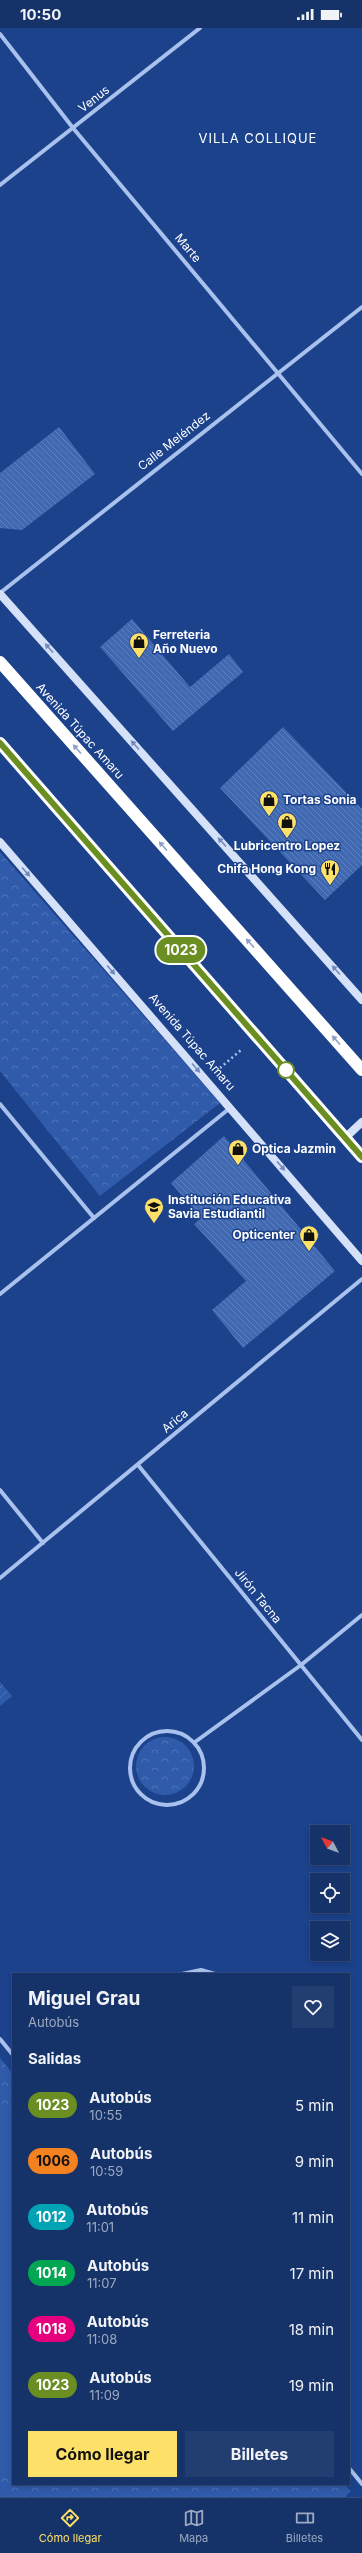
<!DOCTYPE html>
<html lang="es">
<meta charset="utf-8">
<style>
:root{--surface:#153269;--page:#223e71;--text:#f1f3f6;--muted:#9daac0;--line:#344d7d;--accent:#fde067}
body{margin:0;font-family:Inter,sans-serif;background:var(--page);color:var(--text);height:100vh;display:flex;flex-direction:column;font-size:15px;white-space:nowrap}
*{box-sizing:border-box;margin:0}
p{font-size:13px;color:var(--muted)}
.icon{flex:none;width:22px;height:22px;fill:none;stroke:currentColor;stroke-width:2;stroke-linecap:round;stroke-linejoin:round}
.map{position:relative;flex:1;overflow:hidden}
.drawer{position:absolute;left:12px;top:1945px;width:338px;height:512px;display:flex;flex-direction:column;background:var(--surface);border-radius:0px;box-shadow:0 2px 6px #0003,0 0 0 1px var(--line)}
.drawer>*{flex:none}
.badge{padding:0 8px;border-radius:13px;font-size:14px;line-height:26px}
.needle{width:26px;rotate:311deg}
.tools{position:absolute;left:310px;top:1797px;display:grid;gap:8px}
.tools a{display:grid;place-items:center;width:40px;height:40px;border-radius:0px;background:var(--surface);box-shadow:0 2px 6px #0003,0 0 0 1px var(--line);font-size:20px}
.map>.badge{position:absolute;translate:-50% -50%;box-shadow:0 0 0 2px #fff}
h2{padding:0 16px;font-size:15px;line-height:36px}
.round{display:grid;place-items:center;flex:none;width:42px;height:42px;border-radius:0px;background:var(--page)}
.head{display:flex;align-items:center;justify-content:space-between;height:68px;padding:0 16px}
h1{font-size:19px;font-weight:700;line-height:30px}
.primary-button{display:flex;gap:8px;margin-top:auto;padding:8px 16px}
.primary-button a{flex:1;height:46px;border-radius:0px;background:var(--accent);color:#111;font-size:16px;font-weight:700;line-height:46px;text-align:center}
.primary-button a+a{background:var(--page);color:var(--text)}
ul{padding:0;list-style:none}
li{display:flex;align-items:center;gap:12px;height:56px;padding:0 16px}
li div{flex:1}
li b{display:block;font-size:15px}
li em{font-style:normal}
li .badge{min-width:44px;font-weight:700;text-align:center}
.status{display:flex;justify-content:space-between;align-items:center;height:28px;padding:0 20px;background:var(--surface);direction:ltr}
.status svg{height:11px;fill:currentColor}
.dock{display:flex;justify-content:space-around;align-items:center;height:56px;border-top:1px solid var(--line);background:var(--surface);font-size:11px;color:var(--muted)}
.dock a{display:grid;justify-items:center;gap:2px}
.dock .selected{color:var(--accent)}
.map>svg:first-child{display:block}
.forest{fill:url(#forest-crowns)}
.garden{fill:url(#garden-furrows)}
.pitch{fill:#305baa}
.building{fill:url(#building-back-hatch)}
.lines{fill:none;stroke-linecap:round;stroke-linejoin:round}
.path{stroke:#a9c1ed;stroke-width:2.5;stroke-dasharray:2 3;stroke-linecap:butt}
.street{stroke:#a9c1ed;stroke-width:4}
.secondary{stroke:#d5e1f9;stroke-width:8}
.highway{stroke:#fff;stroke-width:12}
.oneway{fill:#6f8abd}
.oneway2{fill:#8ea0c6}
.line-casing{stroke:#fff;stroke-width:9}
.line{stroke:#6b8e23;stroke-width:6}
.stop-dot{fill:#fff;stroke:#6b8e23;stroke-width:2}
.labels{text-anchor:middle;stroke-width:3;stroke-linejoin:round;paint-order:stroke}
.street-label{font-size:12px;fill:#fff;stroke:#1c428c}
.poi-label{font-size:12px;font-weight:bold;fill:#fff;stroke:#1c428c;text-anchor:start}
.neighbourhood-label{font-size:13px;letter-spacing:1px;fill:#fff;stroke:#1c428c}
</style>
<div class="status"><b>10:50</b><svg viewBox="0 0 49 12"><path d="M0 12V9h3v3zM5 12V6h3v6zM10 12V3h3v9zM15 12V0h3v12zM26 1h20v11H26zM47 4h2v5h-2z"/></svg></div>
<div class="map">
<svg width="362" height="2469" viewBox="0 0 362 2469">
<defs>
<pattern id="forest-crowns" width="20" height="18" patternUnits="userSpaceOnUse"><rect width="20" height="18" fill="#305baa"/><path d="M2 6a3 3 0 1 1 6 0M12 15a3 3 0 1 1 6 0" fill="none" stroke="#4f74b7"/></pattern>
<pattern id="garden-furrows" width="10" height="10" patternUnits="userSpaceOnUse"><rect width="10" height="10" fill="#305baa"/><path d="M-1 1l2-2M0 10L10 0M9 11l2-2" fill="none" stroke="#4f74b7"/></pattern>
<pattern id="building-back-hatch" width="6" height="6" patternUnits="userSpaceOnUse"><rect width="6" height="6" fill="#4169b2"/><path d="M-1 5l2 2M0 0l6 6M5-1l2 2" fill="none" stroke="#5e80be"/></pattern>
</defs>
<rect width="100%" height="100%" fill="#1c428c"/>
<g class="forest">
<path d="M0,824L220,1075L100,1168L0,1043Z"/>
<circle cx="165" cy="1738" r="29"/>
<path d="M0,2030L13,2046V2456H344L351,2463L345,2469H0Z"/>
</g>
<path class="garden" d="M0,1654L12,1668L0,1678Z"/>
<path class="pitch" d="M0,2080L13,2096V2449L0,2433Z"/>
<g class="building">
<path d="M59,399L95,446L22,502L0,500V445Z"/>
<path d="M132,591L190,659L229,626L243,644L173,703L100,619Z"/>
<path d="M283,699L362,781V837L325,872L220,760Z"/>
<path d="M224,1108L335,1243L243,1320L212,1282L246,1253L194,1196L201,1190L171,1155Z"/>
</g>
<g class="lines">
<path class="path" d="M220,1040L241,1022"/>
<g class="street">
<path d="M0,6L73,100L362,446"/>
<path d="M0,157L200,0"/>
<path d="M0,565L362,279"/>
<path d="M0,1076L94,1190"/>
<path d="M0,1266L230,1080"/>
<path d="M138,1437L362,1712"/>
<path d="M0,1462L43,1515"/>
<path d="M0,1550L362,1251"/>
<circle cx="167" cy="1740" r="37"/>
<path d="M195,1714L301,1637L362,1587"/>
<path d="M182,1946L201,1942L215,1946"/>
<path d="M0,2011L13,2027"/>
<path d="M349,2440L362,2456"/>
</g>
<g class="secondary">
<path d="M0,566L362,972"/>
<path d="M0,814L362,1233"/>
<path d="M345,1110L362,1094"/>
</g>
<g class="highway">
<path d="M0,634L362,1042"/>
<path d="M0,715L362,1129"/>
</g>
</g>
<defs><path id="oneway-solid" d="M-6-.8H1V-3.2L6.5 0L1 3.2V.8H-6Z"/></defs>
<g class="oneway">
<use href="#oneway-solid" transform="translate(49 620) rotate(-132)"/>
<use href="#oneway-solid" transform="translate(135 717) rotate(-132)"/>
<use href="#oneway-solid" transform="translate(222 814) rotate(-132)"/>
<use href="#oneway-solid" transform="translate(26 844) rotate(49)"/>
<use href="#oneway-solid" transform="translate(111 942) rotate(49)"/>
<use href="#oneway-solid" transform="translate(336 942) rotate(-132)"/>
<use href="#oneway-solid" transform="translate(196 1040) rotate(49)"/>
<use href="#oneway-solid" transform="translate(281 1138) rotate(49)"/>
</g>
<g class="oneway2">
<use href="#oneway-solid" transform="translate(77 721) rotate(-132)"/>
<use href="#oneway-solid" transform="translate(163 818) rotate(-132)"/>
<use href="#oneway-solid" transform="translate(250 915) rotate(-132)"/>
<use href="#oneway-solid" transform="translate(336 1012) rotate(-132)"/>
</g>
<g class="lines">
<defs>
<path id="line" d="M0,715L362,1129"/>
</defs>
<use href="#line" class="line-casing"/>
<use href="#line" class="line"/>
</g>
<defs>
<symbol id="shop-pin" viewBox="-11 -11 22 30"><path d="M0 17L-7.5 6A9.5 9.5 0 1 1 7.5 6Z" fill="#fde067" stroke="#1c428c"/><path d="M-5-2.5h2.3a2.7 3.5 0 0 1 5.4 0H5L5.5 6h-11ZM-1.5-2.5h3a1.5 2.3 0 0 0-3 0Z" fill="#111"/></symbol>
<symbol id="restaurant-pin" viewBox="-11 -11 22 30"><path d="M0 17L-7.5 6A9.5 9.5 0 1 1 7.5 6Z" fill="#fde067" stroke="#1c428c"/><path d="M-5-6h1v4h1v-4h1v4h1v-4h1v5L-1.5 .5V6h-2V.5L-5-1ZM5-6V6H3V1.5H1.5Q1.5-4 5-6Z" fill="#111"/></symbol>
<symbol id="school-pin" viewBox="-11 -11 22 30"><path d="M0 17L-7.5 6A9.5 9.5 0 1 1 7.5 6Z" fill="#fde067" stroke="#1c428c"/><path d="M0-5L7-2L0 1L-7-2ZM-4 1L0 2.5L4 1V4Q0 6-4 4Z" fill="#111"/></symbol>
</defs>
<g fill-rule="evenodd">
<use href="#shop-pin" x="128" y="603" width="22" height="30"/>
<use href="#shop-pin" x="258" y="761" width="22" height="30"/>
<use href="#shop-pin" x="276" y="783" width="22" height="30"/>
<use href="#restaurant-pin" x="319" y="830" width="22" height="30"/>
<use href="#shop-pin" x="227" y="1110" width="22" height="30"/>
<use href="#school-pin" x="143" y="1168" width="22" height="30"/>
<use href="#shop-pin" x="298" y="1196" width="22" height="30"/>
</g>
<circle class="stop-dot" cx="286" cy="1042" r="8"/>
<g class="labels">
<g class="street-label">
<text transform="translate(94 71) rotate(-38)" y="4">Venus</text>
<text transform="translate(188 220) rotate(50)" y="4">Marte</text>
<text transform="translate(174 413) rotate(-38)" y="4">Calle Meléndez</text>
<text transform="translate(80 703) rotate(48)" y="4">Avenida Túpac Amaru</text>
<text transform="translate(192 1014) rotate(49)" y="4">Avenida Túpac Amaru</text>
<text transform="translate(175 1393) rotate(-40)" y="4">Arica</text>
<text transform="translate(258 1568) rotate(51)" y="4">Jirón Tacna</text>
</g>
<g class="poi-label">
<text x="153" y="611">Ferreteria<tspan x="153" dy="14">Año Nuevo</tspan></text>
<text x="283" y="776">Tortas Sonia</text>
<text x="287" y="822" text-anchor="middle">Lubricentro Lopez</text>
<text x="316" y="845" text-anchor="end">Chifa Hong Kong</text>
<text x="252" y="1125">Optica Jazmin</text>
<text x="168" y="1176">Institución Educativa<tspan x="168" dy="14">Savia Estudiantil</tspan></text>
<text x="295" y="1211" text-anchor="end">Opticenter</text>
</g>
<g class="neighbourhood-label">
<text x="258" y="115">VILLA COLLIQUE</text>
</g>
</g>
</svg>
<div class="tools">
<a><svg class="needle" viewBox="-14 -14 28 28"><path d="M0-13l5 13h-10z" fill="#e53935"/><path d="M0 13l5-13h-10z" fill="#9daac0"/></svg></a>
<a><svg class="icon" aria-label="locate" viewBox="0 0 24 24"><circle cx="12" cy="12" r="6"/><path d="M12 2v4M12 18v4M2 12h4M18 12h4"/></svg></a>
<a><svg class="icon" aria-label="layers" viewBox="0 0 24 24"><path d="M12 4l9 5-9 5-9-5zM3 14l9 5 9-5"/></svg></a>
</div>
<b class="badge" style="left:181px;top:922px;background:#6b8e23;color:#fff">1023</b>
<section class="drawer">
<div class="head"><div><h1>Miguel Grau</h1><p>Autobús</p></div><a class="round"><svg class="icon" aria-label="heart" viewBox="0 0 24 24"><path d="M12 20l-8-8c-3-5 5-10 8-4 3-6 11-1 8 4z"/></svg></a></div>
<h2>Salidas</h2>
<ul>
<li><span class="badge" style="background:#6b8e23;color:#fff">1023</span><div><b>Autobús</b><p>10:55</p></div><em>5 min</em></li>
<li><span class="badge" style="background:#f58220;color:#111">1006</span><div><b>Autobús</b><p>10:59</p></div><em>9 min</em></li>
<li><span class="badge" style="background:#00a3b4;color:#fff">1012</span><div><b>Autobús</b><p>11:01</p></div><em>11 min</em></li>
<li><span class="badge" style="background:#00a651;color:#fff">1014</span><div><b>Autobús</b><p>11:07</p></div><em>17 min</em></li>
<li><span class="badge" style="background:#e6007e;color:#fff">1018</span><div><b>Autobús</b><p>11:08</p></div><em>18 min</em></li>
<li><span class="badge" style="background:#6b8e23;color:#fff">1023</span><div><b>Autobús</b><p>11:09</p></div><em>19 min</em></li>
</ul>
<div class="primary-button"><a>Cómo llegar</a><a>Billetes</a></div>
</section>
</div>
<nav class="dock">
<a class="selected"><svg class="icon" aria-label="directions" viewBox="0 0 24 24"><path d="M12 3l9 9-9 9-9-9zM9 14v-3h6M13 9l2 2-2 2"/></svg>Cómo llegar</a>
<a><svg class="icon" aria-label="map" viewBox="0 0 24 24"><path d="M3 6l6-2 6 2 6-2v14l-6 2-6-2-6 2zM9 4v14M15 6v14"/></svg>Mapa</a>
<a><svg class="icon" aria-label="tickets" viewBox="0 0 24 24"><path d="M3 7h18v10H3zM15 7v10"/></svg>Billetes</a>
</nav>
